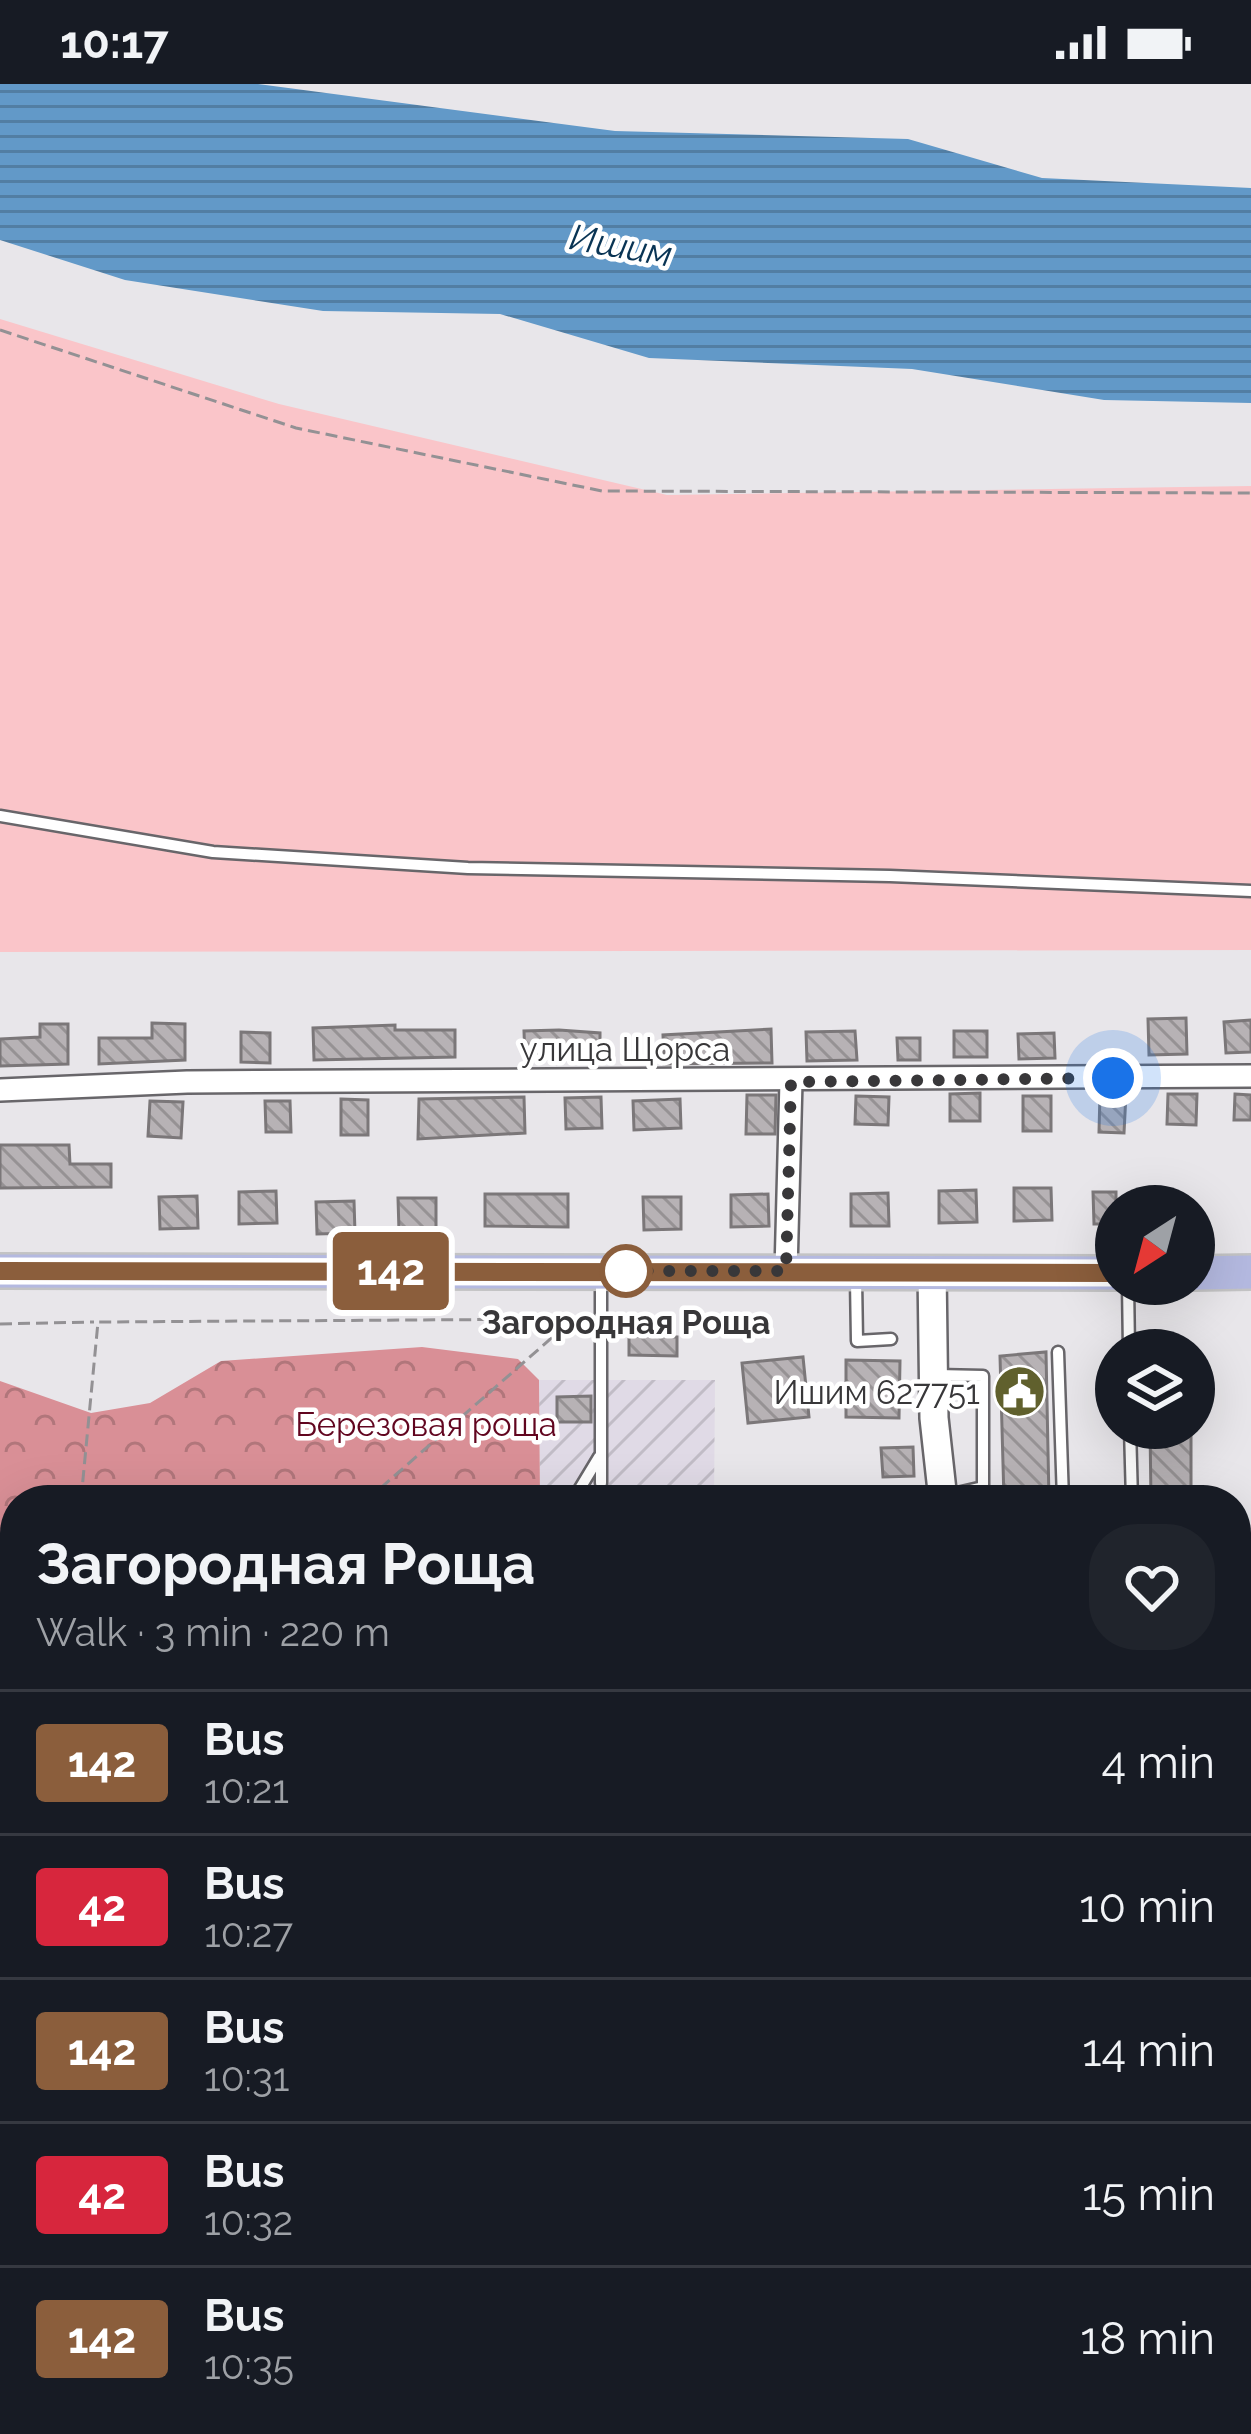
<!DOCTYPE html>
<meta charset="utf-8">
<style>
:root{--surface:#171b24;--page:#20242c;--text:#f1f3f6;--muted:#9ea1a6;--line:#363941}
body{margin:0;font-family:Raleway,sans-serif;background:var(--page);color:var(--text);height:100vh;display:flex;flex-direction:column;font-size:45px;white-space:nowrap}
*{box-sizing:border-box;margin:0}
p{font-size:39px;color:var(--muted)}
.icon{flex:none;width:66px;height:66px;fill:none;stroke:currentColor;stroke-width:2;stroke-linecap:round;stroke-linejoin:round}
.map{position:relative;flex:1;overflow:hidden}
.sheet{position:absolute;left:0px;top:1401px;width:1251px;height:951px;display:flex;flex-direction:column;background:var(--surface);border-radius:48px 48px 0 0;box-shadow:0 12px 48px #0002}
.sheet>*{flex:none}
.badge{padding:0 24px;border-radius:9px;font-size:42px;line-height:78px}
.needle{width:78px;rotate:216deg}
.buttons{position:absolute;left:1095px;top:1101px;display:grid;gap:24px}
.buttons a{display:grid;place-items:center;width:120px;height:120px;border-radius:50%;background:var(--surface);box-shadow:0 12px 48px #0002;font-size:60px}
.you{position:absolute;width:60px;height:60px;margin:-30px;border:9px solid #fff;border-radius:50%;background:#1a73e8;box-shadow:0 0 0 18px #1a73e833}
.map>.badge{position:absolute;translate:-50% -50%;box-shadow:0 0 0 6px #fff}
.round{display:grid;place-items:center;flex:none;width:126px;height:126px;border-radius:48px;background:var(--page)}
.summary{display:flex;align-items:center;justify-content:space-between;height:204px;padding:0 36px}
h1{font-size:57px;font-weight:700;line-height:90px}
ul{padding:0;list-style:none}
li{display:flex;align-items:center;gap:36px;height:144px;padding:0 36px;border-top:3px solid var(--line)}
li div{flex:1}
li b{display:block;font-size:45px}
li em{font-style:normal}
li .badge{min-width:132px;font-weight:700;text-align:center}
.status{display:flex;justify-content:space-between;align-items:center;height:84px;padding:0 60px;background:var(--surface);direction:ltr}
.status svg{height:33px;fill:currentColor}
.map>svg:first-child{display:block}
.industrial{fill:url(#industrial-furrows)}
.forest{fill:url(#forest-crowns)}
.green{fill:#fac5c9}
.water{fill:url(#water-rules)}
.building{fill:url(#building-back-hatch);stroke:#7b7779;stroke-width:3}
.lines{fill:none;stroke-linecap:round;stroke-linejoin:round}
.service-casing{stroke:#68666a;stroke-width:15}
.minor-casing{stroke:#68666a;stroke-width:26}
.tertiary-casing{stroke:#68666a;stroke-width:32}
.primary-casing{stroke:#c3c3c4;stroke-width:38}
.path{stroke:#939194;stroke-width:3;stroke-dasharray:12 6;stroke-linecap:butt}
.service{stroke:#fff;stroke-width:10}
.minor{stroke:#fff;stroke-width:21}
.tertiary{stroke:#fff;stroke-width:27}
.primary{stroke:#b4b9e0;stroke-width:33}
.line-casing{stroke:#fff;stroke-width:27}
.line{stroke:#8b5e3c;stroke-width:18}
.walk{stroke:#383739;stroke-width:12;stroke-dasharray:0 21.6}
.stop-dot{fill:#fff;stroke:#8b5e3c;stroke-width:6}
.labels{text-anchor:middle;stroke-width:9;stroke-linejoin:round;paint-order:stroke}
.street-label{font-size:33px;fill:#383739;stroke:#fff}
.stop-label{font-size:33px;font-weight:bold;fill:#383739;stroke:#fff}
.poi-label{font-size:33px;fill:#383739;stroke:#fff;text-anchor:end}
.park-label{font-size:33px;fill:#61051f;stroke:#fff}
.water-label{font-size:36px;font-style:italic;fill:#093454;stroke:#fff}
</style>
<div class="status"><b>10:17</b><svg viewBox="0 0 49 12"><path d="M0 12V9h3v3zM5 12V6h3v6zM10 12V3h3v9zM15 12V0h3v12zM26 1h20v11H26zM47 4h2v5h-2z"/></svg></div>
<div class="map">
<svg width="1251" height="2350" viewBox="0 0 1251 2350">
<defs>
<pattern id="industrial-furrows" width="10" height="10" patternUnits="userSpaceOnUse" patternTransform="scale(3)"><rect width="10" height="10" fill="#e0dae6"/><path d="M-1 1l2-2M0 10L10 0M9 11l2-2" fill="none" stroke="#c1bcc6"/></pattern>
<pattern id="forest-crowns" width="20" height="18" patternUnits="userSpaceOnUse" patternTransform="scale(3)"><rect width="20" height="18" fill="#d98f96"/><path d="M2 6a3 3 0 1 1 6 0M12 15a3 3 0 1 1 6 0" fill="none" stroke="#b1767b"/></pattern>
<pattern id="water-rules" width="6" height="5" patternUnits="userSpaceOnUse" patternTransform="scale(3)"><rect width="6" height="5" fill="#6299c8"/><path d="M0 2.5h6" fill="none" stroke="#527ea3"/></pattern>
<pattern id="building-back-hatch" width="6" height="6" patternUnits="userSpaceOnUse" patternTransform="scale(3)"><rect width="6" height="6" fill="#b7b2b5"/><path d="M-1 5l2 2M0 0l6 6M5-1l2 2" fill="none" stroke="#969294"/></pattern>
</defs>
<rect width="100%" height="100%" fill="#e8e6ea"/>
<path class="industrial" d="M539,1296H715L714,1416H540Z"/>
<g class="forest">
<path d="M422,1263L518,1275L539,1296L540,1416H15V1763H0V1297L91,1329L150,1319L221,1277Z"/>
<path d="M15,2206V2337H284L279,2350H0V2209Z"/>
</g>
<g class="green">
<path d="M0,235L279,320L667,411L1251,402V866L0,868Z"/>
<path d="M15,1770V2189L0,2175V1785Z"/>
</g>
<path class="water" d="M0,0H258L615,47L908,55L1042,94L1251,104V319L1104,316L912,285L649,274L500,230L323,227L125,196L0,156Z"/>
<g class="building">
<path d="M1186,934L1187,970L1149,971L1148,935Z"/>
<path d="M1251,936V968L1226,969L1224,938Z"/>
<path d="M152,939L185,940V976L99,980V954H152Z"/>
<path d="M40,940H68V980L0,982V955L40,953Z"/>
<path d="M395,941V946H455V973L314,976L313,944Z"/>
<path d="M771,945L772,979L664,980L663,951Z"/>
<path d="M559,946L600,949V974L525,975L524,947Z"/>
<path d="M855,947L857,976L807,977L806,948Z"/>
<rect x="954" y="947" width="33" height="26"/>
<path d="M241,948L270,949V979L241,978Z"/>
<path d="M1054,949L1055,974L1019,975L1018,950Z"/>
<path d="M897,954H920V976H898Z"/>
<path d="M980,1009V1037H950V1010Z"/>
<path d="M1100,1009L1126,1010L1124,1049L1099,1048Z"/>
<path d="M1168,1010H1197L1196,1041L1167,1040Z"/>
<path d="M1235,1010L1251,1011V1036H1234Z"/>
<path d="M747,1011H776L775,1050H746Z"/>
<path d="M856,1012L889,1013L888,1041L855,1040Z"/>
<rect x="1023" y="1012" width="28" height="35"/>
<path d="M524,1013L525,1049L418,1055L419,1015Z"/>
<path d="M601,1013L602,1044L566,1045L565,1014Z"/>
<path d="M341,1015L368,1016V1051H341Z"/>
<path d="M680,1015L681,1044L634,1046L633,1017Z"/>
<path d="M150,1017L183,1018L181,1054L148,1052Z"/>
<path d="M265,1017H290L291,1048H266Z"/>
<path d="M0,1061H69L70,1080H111V1103L0,1104Z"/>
<path d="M1014,1104H1051L1052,1136L1014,1137Z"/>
<path d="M976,1106L977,1138L939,1139V1107Z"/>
<path d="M276,1107L277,1139L239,1140V1108Z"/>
<path d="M1093,1108H1116V1140H1094Z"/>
<path d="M888,1109L889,1142H851V1110Z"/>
<path d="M485,1110H568V1143L485,1142Z"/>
<path d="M768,1110L769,1142L731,1143V1111Z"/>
<path d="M197,1112L198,1144L160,1145L159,1113Z"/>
<path d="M643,1113H681V1145L644,1146Z"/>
<path d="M398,1114H436V1146L399,1147Z"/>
<path d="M354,1117L355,1149L317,1150L316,1118Z"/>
<path d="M629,1252L677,1253V1272L629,1271Z"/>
<path d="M1046,1268L1049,1416H1004L1000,1272Z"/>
<path d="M803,1273L809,1333L748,1339L742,1279Z"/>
<path d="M846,1276L900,1277L899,1334L846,1333Z"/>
<path d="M591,1312V1338H557V1313Z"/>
<path d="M1150,1344H1191V1416H1151Z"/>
<path d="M913,1363L914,1392L883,1393L881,1364Z"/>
</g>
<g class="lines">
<defs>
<g id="service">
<path d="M0,732L213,768L468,784L890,792L1251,807"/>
<path d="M601,1190V1399"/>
<path d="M856,1196L857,1257L891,1255"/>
<path d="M1128,1200L1129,1266"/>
<path d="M1163,1266V1260"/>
<path d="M1058,1268L1063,1416"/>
<path d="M937,1291L983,1292V1403L944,1412"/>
<path d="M1130,1344L1132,1416"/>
<path d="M573,1416L599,1373"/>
<path d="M1236,1640H1251"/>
<path d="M941,2337L942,2350"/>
<path d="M1067,2337L1069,2350"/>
<path d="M1227,2337L1228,2350"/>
</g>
<g id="minor">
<path d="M0,1006L187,998L1251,992"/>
<path d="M786,1187L791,997"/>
<path d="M785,2337L786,2350"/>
</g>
<g id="tertiary">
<path d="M932,1186L934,1334L943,1416"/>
<path d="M1038,2337L1039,2350"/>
</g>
<g id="primary">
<path d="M0,1187L1116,1189"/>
<path d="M1194,1189L1251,1188"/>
</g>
</defs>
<use href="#service" class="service-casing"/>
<use href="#minor" class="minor-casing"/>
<use href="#tertiary" class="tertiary-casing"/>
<use href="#primary" class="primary-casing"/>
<g class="path">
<path d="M0,246L296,344L602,407L1251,409"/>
<path d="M0,1240L94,1238"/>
<path d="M81,1416L98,1238L574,1235"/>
<path d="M367,1416L572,1236"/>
<path d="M0,1763H15"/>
<path d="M0,2335L39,2350"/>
<path d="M233,2337L240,2350"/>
<path d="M319,2337L322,2350"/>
</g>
<use href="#service" class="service"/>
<use href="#minor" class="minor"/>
<use href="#tertiary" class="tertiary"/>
<use href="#primary" class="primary"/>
</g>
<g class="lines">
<defs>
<path id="line" d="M0,1187L1116,1189"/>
</defs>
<use href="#line" class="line-casing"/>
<use href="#line" class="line"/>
<path class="walk" d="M626,1187H786L791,998L1113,994"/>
</g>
<defs>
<symbol id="civic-disc" viewBox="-11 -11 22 22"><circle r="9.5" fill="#60602d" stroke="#fff"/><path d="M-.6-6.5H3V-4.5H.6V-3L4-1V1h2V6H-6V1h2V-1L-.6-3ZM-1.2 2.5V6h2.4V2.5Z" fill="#fff"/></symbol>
</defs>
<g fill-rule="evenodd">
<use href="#civic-disc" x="990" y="1278" width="59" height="59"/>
</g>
<circle class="stop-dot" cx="626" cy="1187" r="24"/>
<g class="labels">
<g class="street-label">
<text x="625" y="977">улица Щорса</text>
</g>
<g class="stop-label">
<text x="626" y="1250">Загородная Роща</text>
</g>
<g class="poi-label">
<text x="980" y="1320">Ишим 627751</text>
</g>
<g class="park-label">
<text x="426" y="1352">Березовая роща</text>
</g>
<g class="water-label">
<text transform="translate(621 161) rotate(10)" y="13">Ишим</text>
</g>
</g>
</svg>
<div class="buttons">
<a><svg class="needle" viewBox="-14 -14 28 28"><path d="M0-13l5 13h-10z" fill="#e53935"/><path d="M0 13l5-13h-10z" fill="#9ea1a6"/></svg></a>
<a><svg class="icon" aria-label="layers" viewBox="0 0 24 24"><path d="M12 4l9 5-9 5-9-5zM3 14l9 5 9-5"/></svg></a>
</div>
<div class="you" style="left:1113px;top:994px"></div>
<b class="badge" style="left:391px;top:1187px;background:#8b5e3c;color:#fff">142</b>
<section class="sheet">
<div class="summary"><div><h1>Загородная Роща</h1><p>Walk · 3 min · 220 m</p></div><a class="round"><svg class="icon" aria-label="heart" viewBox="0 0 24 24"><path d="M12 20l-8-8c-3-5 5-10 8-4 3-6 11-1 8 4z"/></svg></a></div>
<ul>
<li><span class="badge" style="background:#8b5e3c;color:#fff">142</span><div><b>Bus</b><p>10:21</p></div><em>4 min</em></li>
<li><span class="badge" style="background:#d7263d;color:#fff">42</span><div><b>Bus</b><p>10:27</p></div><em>10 min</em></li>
<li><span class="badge" style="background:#8b5e3c;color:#fff">142</span><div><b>Bus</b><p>10:31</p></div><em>14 min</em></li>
<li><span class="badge" style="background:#d7263d;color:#fff">42</span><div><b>Bus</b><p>10:32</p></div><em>15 min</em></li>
<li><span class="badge" style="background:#8b5e3c;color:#fff">142</span><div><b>Bus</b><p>10:35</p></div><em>18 min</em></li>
</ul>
</section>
</div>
